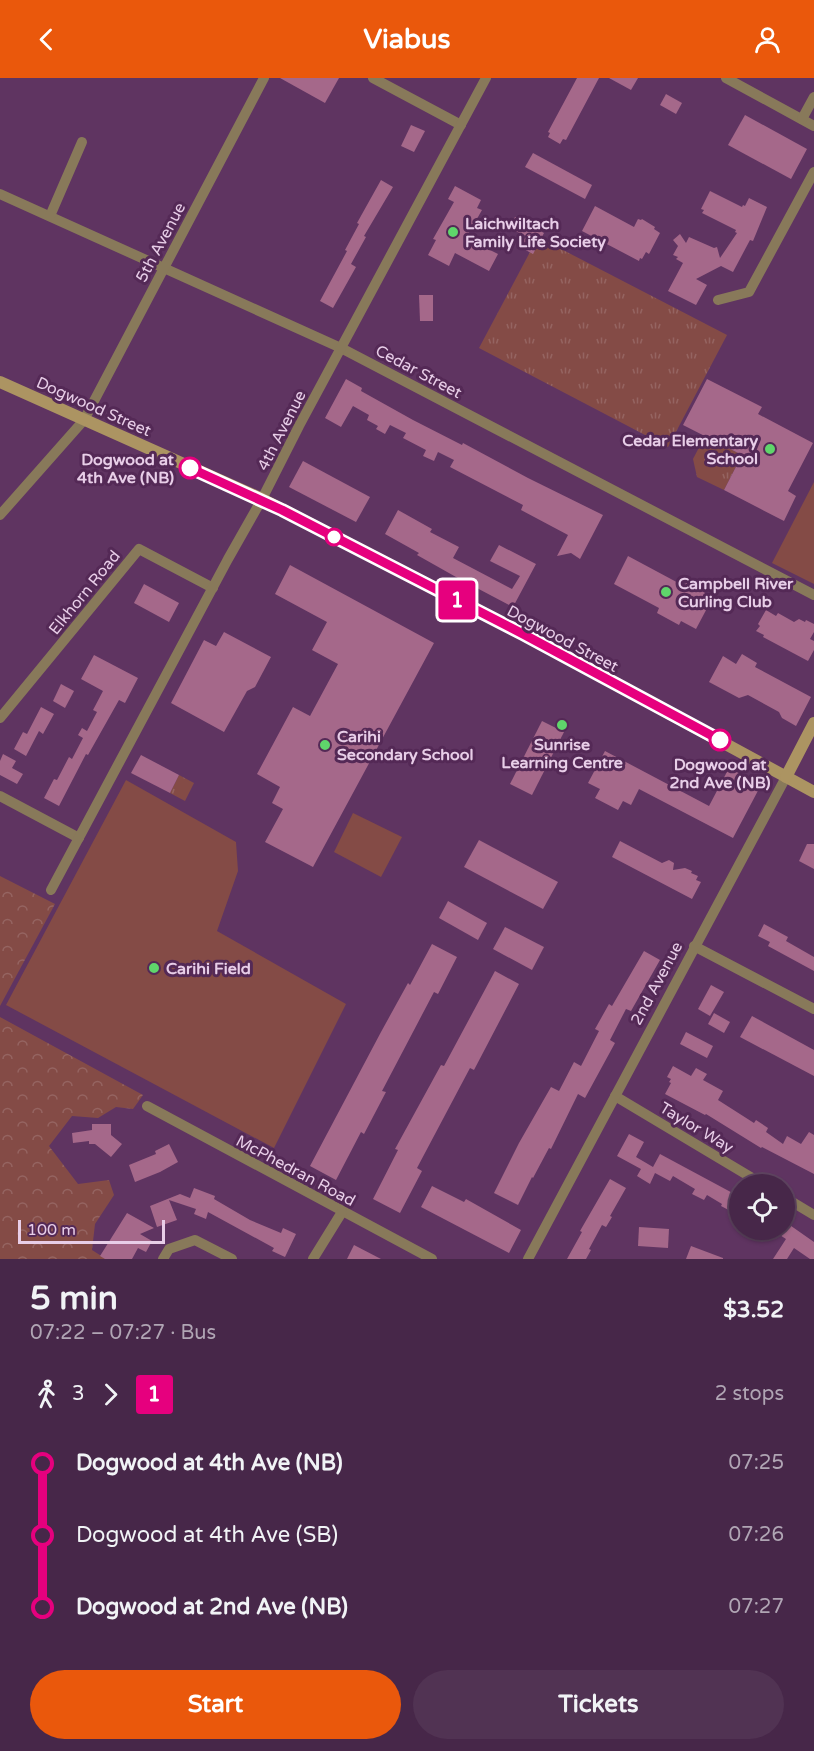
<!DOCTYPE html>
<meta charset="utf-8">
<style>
:root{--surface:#472749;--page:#513353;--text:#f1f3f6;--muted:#b0a5b4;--line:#5f4461;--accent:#ea580c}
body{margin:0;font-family:"Varela Round",sans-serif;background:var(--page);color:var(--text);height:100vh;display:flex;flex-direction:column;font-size:22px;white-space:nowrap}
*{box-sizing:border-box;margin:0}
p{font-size:20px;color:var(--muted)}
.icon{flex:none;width:33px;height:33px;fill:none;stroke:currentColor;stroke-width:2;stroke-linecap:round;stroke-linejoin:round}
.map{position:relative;height:1181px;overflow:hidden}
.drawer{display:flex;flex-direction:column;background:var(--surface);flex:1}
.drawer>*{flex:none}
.badge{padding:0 12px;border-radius:4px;font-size:21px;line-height:39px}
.controls{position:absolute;left:729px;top:1096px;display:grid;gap:12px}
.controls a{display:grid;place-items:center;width:66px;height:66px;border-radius:50%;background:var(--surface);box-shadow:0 2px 4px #0004,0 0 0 2px var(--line);font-size:30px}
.scale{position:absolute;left:18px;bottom:15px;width:147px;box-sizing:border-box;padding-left:6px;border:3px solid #e8cee8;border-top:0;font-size:16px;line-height:21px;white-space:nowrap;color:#e8cee8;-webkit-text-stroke:4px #542956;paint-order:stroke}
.map>.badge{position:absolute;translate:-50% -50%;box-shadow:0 0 0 3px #fff}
.legs{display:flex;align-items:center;gap:9px;height:66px;padding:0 30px;font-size:20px}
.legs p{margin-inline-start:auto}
.overview{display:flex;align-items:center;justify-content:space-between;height:102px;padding:0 30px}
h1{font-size:33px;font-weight:700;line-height:45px}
.button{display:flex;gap:12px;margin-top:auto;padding:12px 30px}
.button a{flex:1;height:69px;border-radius:36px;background:var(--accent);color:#fff;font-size:24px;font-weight:700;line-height:69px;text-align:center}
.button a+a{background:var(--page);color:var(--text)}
ul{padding:0 30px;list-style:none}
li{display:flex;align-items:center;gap:21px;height:72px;font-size:22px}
li i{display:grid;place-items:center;width:9px;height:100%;margin:0 8px;background:currentColor}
li i::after{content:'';width:15px;height:15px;margin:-8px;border:4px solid;border-radius:50%;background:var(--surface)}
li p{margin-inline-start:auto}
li:first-child i{background:linear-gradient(#0000 50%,currentColor 0)}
li:last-child i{background:linear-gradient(currentColor 50%,#0000 0)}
header{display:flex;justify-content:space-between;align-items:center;height:78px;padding:0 30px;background:var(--accent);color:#fff;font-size:27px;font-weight:700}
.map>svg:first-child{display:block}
.forest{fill:url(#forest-crowns)}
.park{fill:url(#park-tufts)}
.pitch{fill:#844b46}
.building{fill:#a5688a}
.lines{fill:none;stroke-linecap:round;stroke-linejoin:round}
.street{stroke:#88795a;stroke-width:10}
.secondary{stroke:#ac9462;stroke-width:12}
.line-1-casing{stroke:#fff;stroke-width:14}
.line-1{stroke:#e6007e;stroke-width:9}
.poi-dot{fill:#5fd56b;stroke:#542956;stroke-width:2}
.stop-1-dot{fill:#fff;stroke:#e6007e;stroke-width:3}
.labels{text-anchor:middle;stroke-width:6;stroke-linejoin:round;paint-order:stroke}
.poi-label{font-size:16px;font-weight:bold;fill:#e8cee8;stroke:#542956;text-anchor:start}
.street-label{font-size:16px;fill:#e8cee8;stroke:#542956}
.stop-label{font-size:16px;font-weight:bold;fill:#e8cee8;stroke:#542956;text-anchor:end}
</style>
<header><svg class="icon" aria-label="back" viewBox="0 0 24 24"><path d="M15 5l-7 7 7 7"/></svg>Viabus<svg class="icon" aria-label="person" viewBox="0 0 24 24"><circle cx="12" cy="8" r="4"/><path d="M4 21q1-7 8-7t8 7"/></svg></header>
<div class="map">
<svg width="814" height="1181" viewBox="0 0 814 1181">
<defs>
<pattern id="forest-crowns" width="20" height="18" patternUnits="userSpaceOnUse" patternTransform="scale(1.5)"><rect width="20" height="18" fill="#844b46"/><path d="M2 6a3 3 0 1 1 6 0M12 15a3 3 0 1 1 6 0" fill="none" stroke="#956461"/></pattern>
<pattern id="park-tufts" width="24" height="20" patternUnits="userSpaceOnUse" patternTransform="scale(1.5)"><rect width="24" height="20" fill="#844b46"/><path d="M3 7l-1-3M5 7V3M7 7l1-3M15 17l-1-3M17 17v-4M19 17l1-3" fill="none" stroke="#956461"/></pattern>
</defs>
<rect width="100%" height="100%" fill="#5f3461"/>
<g class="forest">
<path d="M0,798L55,826L0,928Z"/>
<path d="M0,939L143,1017L133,1031L116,1029L98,1040L72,1038L49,1068L78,1106L109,1102L114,1117L95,1146L92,1172L106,1181H0Z"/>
</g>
<g class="park">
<path d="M538,159L727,257L668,369L479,270Z"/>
<path d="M705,358L742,377L724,412L697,399L693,381Z"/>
<path d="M179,697L194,705L185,723L170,715Z"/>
</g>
<g class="pitch">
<path d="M814,404V506L772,485Z"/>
<path d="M126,702L236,764L238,793L217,853L346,926L274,1070L6,927Z"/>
<path d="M353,735L402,759L381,799L334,774Z"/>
</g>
<g class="building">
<path d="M280,0H339L325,25Z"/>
<path d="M577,0H599L566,62L563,61L560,66L548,59L550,55L548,54Z"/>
<path d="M609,0H638L631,12Z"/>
<path d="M666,16L682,25L676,36L660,27Z"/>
<path d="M745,37L807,71L791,101L728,67Z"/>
<path d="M411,47L425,53L414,74L401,68Z"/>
<path d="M533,75L592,107L585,121L525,89Z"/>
<path d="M381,102L393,109L364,158L366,159L351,186L356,189L333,230L320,223L347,173L345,172L359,146L357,145Z"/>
<path d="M455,108L481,122L477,130L482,132L466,160L498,176L489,193L455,175L449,188L428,177L436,162L433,161L454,124L448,121Z"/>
<path d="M710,113L742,129L743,127L745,128L749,120L767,129L753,163L750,162L733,194L721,188L696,201L707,207L696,227L668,213L683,185L676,181L678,179L673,177L678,168L673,162L680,156L686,165L689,159L714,170L717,169L720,180L737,155L735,154L736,152L702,135L704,132L701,131Z"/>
<path d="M595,128L634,149L638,141L641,142L642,141L655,149L654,151L660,155L649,176L646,174L642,181L640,180L639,183L582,153Z"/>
<path d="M515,139L544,155L533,176L520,169L526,158L509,150Z"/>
<path d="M419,217H433V243H420Z"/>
<path d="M346,301L362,310L361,313L413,342L462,367L463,365L528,400L603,437L580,481L571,475L557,478L568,457L521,432L523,427L450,389L454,382L438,374L434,383L423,378L426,372L403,360L406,355L390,347L385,356L376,351L378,348L367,342L369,337L353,328L341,349L325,340Z"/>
<path d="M707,301L762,329L758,336L813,365L788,413L796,418L784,443L724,412L742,377L683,347Z"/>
<path d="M303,383L370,419L356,444L289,409Z"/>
<path d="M398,432L432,451L430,454L459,469L453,480L512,511L520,498L490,483L499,467L536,486L513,529L456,499L417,477L419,475L385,456Z"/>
<path d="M628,478L684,508L686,505L713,519L696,551L681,543L679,547L657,535L659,530L614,506Z"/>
<path d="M290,487L434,565L313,789L265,764L283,731L272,725L280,709L257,696L293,629L310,638L338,586L312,572L327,544L275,516Z"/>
<path d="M144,506L179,525L169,544L134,525Z"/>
<path d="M766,532L776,538L778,535L794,544L799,541L805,544L806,542L814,546V554L810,561L814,563V572L808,583L763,559L764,557L756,553L760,548L758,546Z"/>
<path d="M224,554L271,579L255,609L247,613L224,654L171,625L204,562L216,568Z"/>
<path d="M742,576L757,585L755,589L811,619L796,648L782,640L779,634L748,617L739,620L709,604L723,578L736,586Z"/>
<path d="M94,577L138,600L125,625L119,622L88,677L86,676L59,728L44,720L54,701L57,702L69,679L72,681L83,660L78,657L82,650L87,653L97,634L93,632L103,613L81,601Z"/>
<path d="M61,606L74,613L65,630L53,623Z"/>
<path d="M41,629L54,636L43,656L39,653L26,678L14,671L23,654L27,656Z"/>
<path d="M542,643L564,654L532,717L510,706Z"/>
<path d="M605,673L709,728L729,690L761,707L733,760L639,711L631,727L623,723L618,732L595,720L600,711L588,705Z"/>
<path d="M3,676L16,683L12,690L23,696L17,706L0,697V683Z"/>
<path d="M141,677L179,697L170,715L131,695Z"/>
<path d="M479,762L558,804L543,831L464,789Z"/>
<path d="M620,763L662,785L669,782L674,785L673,792L685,790L692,793L691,795L698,798L696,802L701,804L692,821L612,779Z"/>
<path d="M807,766H814V791L799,783Z"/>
<path d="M448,823L487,845L478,862L439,840Z"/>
<path d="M764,846L788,859L786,863L814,879V893L768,868L770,864L758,858Z"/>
<path d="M505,849L544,869L532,892L493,871Z"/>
<path d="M432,866L457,879L438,916L434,914L382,1013L386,1014L364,1056L361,1054L336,1102L310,1088L381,954L408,905L410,907Z"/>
<path d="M644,873L660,882L631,933L626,931L610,962L615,965L585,1020L578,1016L551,1071L549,1070L533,1100L532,1099L518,1127L494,1115L519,1065L551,1009L559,1013L574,984L581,988L599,953L595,951L609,926L612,928Z"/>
<path d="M495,893L519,906L474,992L470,990L417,1090L422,1093L400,1135L373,1121L398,1072L395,1071L441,987L444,988Z"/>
<path d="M711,907L724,914L710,938L698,931Z"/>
<path d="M714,935L730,944L724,955L708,946Z"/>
<path d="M752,938L814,972V998L740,959Z"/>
<path d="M686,954L713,968L707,980L680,966Z"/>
<path d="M673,988L691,998L696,990L707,996L703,1002L723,1013L718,1022L754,1045L756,1042L768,1050L766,1054L783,1066L787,1058L801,1066L809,1054L814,1057V1096L762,1069L761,1070L706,1036L705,1037L665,1016L671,1005L669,1004L671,1001L667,999Z"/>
<path d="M92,1046H111V1057L122,1066L111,1079L95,1066H89V1063L73,1065L72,1055L92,1052Z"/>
<path d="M629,1056L644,1064L636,1079L653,1089L660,1076L740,1119V1138L721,1128L722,1126L707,1117L704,1122L692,1116L695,1111L673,1098L670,1103L655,1095L650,1106L637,1098L641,1091L617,1078Z"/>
<path d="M169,1066L178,1084L160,1094L135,1104L129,1087L156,1076L155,1073Z"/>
<path d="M610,1101L626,1110L610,1138L612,1139L606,1149L602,1147L589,1171L591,1172L586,1181H567L582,1154L580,1153Z"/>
<path d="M432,1108L464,1124L466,1121L521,1152L509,1175L421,1129Z"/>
<path d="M194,1110L215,1118L214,1121L250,1142L281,1155L283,1150L296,1156L285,1179L272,1173L274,1170L208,1134L206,1141L194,1136L196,1131L169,1122L177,1142L157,1149L150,1128L180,1116L190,1120Z"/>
<path d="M127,1135L154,1150L140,1156L152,1163L146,1174L138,1170L132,1181H105L100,1178Z"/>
<path d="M784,1143L814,1164V1181H810L794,1170L787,1181H773L786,1161L772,1152H784Z"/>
<path d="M639,1149L669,1151L668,1170L638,1168Z"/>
<path d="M354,1167L381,1181H347Z"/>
<path d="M691,1168L723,1180V1181H686Z"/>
</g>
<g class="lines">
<g class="street">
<path d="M373,0L461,47"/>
<path d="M726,0L814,48"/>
<path d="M802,41L814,19"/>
<path d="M0,116L341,270L814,517"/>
<path d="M50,138L82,64"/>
<path d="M718,222L749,214L814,94"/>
<path d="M0,437L84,342L264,0"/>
<path d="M0,640L139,471L213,510"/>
<path d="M0,718L79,760"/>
<path d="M51,812L228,481L262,421L299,348L486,0"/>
<path d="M694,868L814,931"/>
<path d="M615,1018L764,1107"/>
<path d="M147,1028L432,1181"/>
<path d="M784,1119L814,1137"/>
<path d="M163,1181L169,1171L195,1162L232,1181"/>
<path d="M313,1181L342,1134"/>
<path d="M528,1181L786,699"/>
</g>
<g class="secondary">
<path d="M0,304L262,421L523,556L814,714"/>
<path d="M786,699L814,645"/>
</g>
</g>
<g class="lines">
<defs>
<path id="line-1" d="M190,390L282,432L523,556L720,662"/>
</defs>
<use href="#line-1" class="line-1-casing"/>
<use href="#line-1" class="line-1"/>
</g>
<g class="poi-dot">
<circle cx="453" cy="154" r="6"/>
<circle cx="770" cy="371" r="6"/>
<circle cx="666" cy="514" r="6"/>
<circle cx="562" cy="647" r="6"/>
<circle cx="325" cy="667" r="6"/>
<circle cx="154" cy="890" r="6"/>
</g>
<g class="stop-1-dot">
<circle cx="190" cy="390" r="10"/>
<circle cx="334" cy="459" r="8"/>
<circle cx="720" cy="662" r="10"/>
</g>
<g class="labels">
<g class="poi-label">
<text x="465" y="151">Laichwiltach<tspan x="465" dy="18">Family Life Society</tspan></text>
<text x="758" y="368" text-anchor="end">Cedar Elementary<tspan x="758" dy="18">School</tspan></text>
<text x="678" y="511">Campbell River<tspan x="678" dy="18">Curling Club</tspan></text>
<text x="337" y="664">Carihi<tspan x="337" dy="18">Secondary School</tspan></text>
<text x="562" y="672" text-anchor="middle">Sunrise<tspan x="562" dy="18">Learning Centre</tspan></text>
<text x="166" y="896">Carihi Field</text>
</g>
<g class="street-label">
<text transform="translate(160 164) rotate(-62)" y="6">5th Avenue</text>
<text transform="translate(419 293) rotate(28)" y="6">Cedar Street</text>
<text transform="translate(94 328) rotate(24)" y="6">Dogwood Street</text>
<text transform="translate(281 352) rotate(-63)" y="6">4th Avenue</text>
<text transform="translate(84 514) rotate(-51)" y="6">Elkhorn Road</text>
<text transform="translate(563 560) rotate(28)" y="6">Dogwood Street</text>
<text transform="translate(656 905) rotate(-62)" y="6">2nd Avenue</text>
<text transform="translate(697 1049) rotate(31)" y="6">Taylor Way</text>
<text transform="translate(296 1092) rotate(28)" y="6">McPhedran Road</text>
</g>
<g class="stop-label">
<text x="174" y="387">Dogwood at<tspan x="174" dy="18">4th Ave (NB)</tspan></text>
<text x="720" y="692" text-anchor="middle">Dogwood at<tspan x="720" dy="18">2nd Ave (NB)</tspan></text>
</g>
</g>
</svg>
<div class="controls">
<a><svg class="icon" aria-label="locate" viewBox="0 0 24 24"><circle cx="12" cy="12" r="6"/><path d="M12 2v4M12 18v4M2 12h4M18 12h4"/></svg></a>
</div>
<div class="scale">100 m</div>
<b class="badge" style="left:457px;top:522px;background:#e6007e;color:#fff">1</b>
</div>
<section class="drawer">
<div class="overview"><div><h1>5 min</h1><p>07:22 – 07:27 · Bus</p></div><b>$3.52</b></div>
<div class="legs"><svg class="icon" aria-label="walk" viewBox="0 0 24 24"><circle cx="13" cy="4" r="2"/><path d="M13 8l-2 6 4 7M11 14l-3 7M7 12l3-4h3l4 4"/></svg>3<svg class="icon" aria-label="forward" viewBox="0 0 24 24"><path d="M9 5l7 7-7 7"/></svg><b class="badge" style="background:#e6007e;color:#fff">1</b><p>2 stops</p></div>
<ul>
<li><i style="color:#e6007e"></i><b>Dogwood at 4th Ave (NB)</b><p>07:25</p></li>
<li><i style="color:#e6007e"></i><span>Dogwood at 4th Ave (SB)</span><p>07:26</p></li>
<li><i style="color:#e6007e"></i><b>Dogwood at 2nd Ave (NB)</b><p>07:27</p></li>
</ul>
<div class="button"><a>Start</a><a>Tickets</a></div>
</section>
